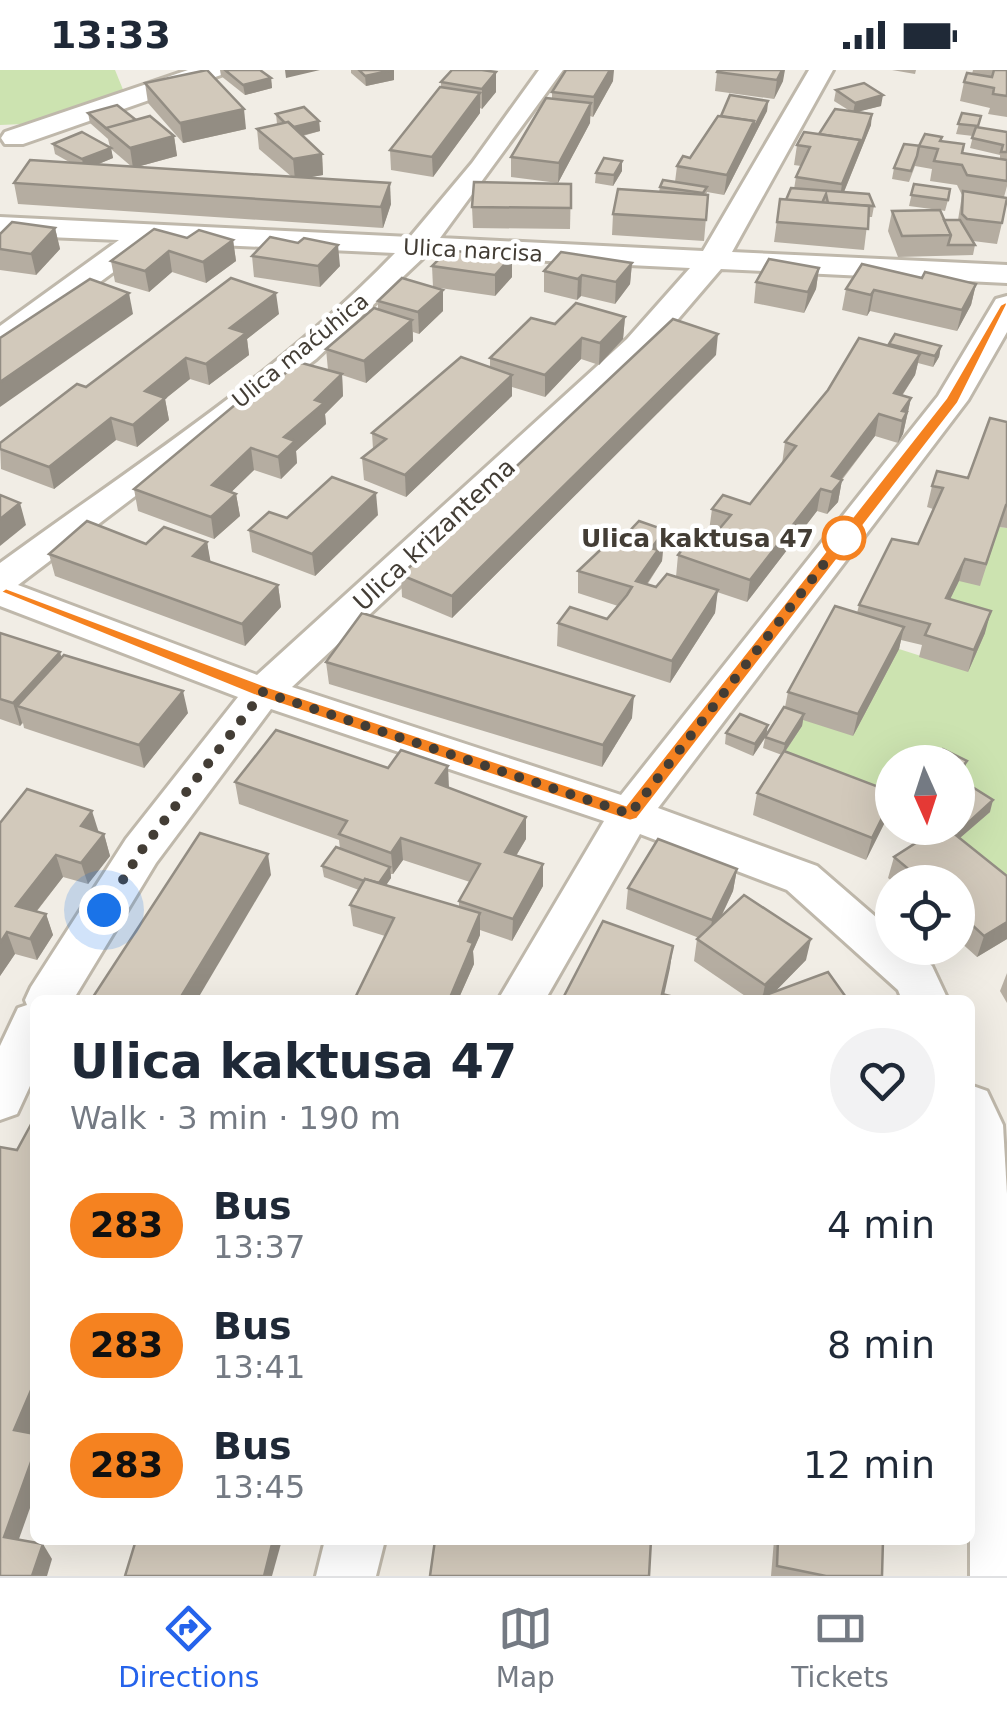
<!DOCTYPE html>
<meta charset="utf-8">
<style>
:root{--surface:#fff;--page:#f2f2f3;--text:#1f2937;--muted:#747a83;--line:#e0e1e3;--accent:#2563eb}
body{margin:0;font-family:"DejaVu Sans",sans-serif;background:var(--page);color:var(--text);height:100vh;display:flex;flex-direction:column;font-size:38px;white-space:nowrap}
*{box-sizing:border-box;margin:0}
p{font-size:32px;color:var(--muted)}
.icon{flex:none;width:55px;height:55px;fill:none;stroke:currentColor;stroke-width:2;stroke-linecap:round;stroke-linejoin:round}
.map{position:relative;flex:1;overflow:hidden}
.sheet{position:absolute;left:30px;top:925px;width:945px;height:550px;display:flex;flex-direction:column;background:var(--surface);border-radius:15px;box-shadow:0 10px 40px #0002}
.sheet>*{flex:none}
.badge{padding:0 20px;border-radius:32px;font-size:35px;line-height:65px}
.needle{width:65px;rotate:177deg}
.fabs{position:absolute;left:875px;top:675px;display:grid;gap:20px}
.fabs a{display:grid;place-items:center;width:100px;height:100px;border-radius:50%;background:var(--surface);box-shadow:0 10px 40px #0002;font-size:50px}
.you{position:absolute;width:50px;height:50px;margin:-25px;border:8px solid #fff;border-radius:50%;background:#1a73e8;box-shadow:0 0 0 15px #1a73e833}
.map>.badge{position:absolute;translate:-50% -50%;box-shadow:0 0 0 5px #fff}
.round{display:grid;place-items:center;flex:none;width:105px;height:105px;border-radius:52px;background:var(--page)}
.headline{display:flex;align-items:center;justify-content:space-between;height:170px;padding:0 40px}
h1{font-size:48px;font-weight:600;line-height:75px}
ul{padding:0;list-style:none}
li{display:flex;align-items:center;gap:30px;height:120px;padding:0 40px}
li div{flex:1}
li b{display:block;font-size:38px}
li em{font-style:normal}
li .badge{min-width:110px;font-weight:700;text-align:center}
.status{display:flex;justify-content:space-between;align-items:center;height:70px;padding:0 50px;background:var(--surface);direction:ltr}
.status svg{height:28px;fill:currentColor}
.dock{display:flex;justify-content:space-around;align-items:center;height:140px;border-top:2px solid var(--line);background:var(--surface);font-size:28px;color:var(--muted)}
.dock a{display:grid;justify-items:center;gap:5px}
.dock .current{color:var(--accent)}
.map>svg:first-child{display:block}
.green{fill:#cce3b0}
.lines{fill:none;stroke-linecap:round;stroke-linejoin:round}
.minor-casing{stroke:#bfb8ab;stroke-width:6}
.minor{fill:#fff;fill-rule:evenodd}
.wall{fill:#b5ada1;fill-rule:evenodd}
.shaded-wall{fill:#938d83}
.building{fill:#d2c9bb;stroke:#938d83;stroke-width:2.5}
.line{fill:#f58220;stroke:#fff;stroke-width:2.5}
.walk{stroke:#433d35;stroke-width:10;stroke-dasharray:0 18}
.stop-dot{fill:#fff;stroke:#f58220;stroke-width:5}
.labels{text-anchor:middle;stroke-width:9;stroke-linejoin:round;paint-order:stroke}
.far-street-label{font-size:22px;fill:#433d35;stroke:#fff}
.street-label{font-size:25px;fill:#433d35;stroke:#fff}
.stop-label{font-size:25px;font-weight:bold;fill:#433d35;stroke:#fff;text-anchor:end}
</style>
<div class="status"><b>13:33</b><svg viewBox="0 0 49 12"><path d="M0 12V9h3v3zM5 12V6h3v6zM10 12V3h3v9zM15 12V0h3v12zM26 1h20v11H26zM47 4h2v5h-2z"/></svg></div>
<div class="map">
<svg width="1007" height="1506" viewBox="0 0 1007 1506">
<rect width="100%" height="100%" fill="#f1ede5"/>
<g class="green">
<path d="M0,0H115L124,22L47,53L0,55Z"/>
<path d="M999,457L1007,458V834L937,777L989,742L958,722V692H892L889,744L782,686L803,650L899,579L968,601L940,549L959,511Z"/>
</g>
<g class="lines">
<defs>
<g id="minor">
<path d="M188,0H224L221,5L23,74H5L1,68L5,62Z"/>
<path d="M539,0H563L440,168L703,181L809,0H833L732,182L1007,195V213L721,199L649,283L292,617L621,725L938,326L996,229L1007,226V262L968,330L658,738L817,796L892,861V878H911L932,896L948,930H902L898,920L787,820L640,764L545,930H498L604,751L271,639L156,793L73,930H35V1005L17,1044L0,1050V976L18,938L27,935L25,930L31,917L126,769L238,627L0,536V493C134,395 279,304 395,183L154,172L11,278L0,280V256L119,170L0,165V147L410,167L472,93ZM426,185L690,198L627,269L257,605L18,515L316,289Z"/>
<path d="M970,1015L987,1021L1003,1055L1007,1124V1506H970Z"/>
<path d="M325,1470H385L376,1506H316Z"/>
</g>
</defs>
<use href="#minor" class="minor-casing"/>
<use href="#minor" class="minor"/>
</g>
<g class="wall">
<path d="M220,0H260L271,8L272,18L245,25L221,6Z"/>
<path d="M351,0H394V10L366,16L351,3Z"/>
<path d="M892,0H916L915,4Z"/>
<path d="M973,0H1007V47L988,44L990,38L960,31L964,12L972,4Z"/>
<path d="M496,2V22L482,39L480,38V43L433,107L391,100L390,80L441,18V12Z"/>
<path d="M717,2L783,11L774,29L715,21Z"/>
<path d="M613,11L593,47L590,46V53L558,113L511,107V87L552,29V22Z"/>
<path d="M145,13L246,59L183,73L148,33Z"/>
<path d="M836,20L881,36L856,42L871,55L844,122L874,136L872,147H868L864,180L774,172L780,129L786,130L794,119L796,107L801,96L794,95L797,75L819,64L850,41L834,31Z"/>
<path d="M768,31L767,41L724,125L707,122L706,125H708L704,171L612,165L613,144L659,122L660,117L675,112L677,96L690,88L721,46Z"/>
<path d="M88,43L136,50L174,66L177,86L137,97L292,107L259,79L257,59L277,54L276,44L319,51L320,61L303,66L322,84L323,105L304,108L391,134L383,158L18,134L14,113L71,93L55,84L53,74L110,77L108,69L90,53ZM111,79L132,97L96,95L113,88Z"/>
<path d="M962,43L978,58L1007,62V116L1004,127L1002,153L997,174L973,171L975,175L973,185L898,187L888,161L892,141L939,140L909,136L914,114L948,130L945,141L940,140L944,150H958L962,125L957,115L930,111L932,99L915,96L909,112L892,109L894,98L919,76L941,71L962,83L1000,89V85L970,78L973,66L956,64Z"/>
<path d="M622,101L613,116L595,113L596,103Z"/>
<path d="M571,114L570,159L473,158L472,137Z"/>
<path d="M55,158L60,179L36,205L0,200V164Z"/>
<path d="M187,168L233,170L236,191L206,213L172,202L149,222L115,212L111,191Z"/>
<path d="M472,184L512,207L495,226L433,217L432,196Z"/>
<path d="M252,186L340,196L320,217L254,207Z"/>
<path d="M632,193L630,214L615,234L581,226L577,230L544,222V201Z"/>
<path d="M819,198L816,219L804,243L754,233L756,212Z"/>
<path d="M922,208L976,214L971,235L957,261L870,241L867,246L842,240L846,219Z"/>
<path d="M378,231L443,241L419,264L413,262V271L366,313L342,305L343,326L325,344L326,354L296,381L297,393L281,409L254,400L231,422L236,424L240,446L214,469L138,441L134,419L328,300L326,279L378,239Z"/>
<path d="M279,244L247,269L249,285L209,315L190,309L165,329L169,350L137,377L116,370L54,419L1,399L0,373L86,317Z"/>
<path d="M625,247L623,269L599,295L581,289L545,327L512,317V326L406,427L364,410L362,388L373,379L372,363L490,297V288L555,254Z"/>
<path d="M889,276H941L939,287L933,297L918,293L915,305L902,326L911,328L903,364L898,373L875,366L842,410L838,432L827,444L817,441L747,532L717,522L715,543L670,613L557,576L558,553L607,549L618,536L578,523V501L622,469L664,471L659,478L663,479L662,491L647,515L656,517L676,507L678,485L716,463L709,461L712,439L750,434L782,394L785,372Z"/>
<path d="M716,285L452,548L402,527L401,505Z"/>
<path d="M1007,352V458L999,457L980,516L959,511L950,529L985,563L968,602L919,587L922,575L901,570L899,579L853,666L803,650L802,656L785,682L892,722V733L889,744L866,790L753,745L757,723L782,685L763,678L765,668L753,686L725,674L726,663L768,655L766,665L785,637L788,622L857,543L859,535L918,474L933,439L927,437L932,416L968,408Z"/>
<path d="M378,445L315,506L252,482L249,460L287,448Z"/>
<path d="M207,472L210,492L278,515L281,537L245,576L55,506L49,484L146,474Z"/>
<path d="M0,563L61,587L188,643L144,698L24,658L23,653L20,656L0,649Z"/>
<path d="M326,592L632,648L602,697L329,614Z"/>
<path d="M967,691L963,702L958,708L990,742L960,768L1007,806V869L977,887L958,870V812H893L888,808L894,787L934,761L928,758H958V692Z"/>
<path d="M235,712L449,718L526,769L516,786L543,816L512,871L480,860V865L473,881L474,894L458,930H354L385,866L353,856L350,835L359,820L324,807L322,796L340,779L339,770L239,734ZM403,790L470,812L459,831V837L386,815L391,808V804H393Z"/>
<path d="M0,753L98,762L104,764L110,786L88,814L63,807L37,841L46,844L53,865L37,890L15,884L0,906Z"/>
<path d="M737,799L733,821L721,847L806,890L774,922L848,930H751L694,891L697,869L699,868L626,839L628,818Z"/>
<path d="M1007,903V933L1000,921Z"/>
<path d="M774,1470H883L882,1506H771Z"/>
</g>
<g class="shaded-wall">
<path d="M285,0H320L286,8Z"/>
<path d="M394,0V10L366,16L365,6Z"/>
<path d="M610,0H614L613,11L593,47L594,27Z"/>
<path d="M782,0H785L783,11L774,29L777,10Z"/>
<path d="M496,2V22L482,39V19Z"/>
<path d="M271,8L272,18L245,25L243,15Z"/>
<path d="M480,23V43L433,107L432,87Z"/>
<path d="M883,25L881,36L853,43L855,33Z"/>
<path d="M768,31L767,41L724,125L727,105L754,51Z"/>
<path d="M591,33L590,53L558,113L559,93Z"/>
<path d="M244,39L246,59L183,73L180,53Z"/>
<path d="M872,44L871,55L839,134L842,114Z"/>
<path d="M319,51L320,61L292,68L291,58Z"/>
<path d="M174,66L177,86L133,98L130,78Z"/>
<path d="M111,78L113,88L84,100L82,89Z"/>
<path d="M322,84L323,105L295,110L293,89Z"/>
<path d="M622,91V101L613,116L614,105Z"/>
<path d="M390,113L391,134L383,158L381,137Z"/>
<path d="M55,158L60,179L36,205L31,184Z"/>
<path d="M233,170L236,191L206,213L203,192Z"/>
<path d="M338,175L340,196L320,217L318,196Z"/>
<path d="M169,181L172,202L149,222L145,201Z"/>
<path d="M512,186V207L495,226V205Z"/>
<path d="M632,193L630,214L615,234L616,212Z"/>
<path d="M819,198L816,219L804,243L808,222Z"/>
<path d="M582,205L581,226L577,230L578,209Z"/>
<path d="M976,214L971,235L957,261L962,240Z"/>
<path d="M443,220V241L419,264L418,242Z"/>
<path d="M874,220L870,241L867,246L871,225Z"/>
<path d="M129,223L133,244L0,337V312Z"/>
<path d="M276,223L279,244L247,269L249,285L209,315L206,294L230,258Z"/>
<path d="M625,247L623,269L599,295L600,273Z"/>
<path d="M412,250L413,271L366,313L364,291Z"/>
<path d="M718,264L716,285L452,548V526Z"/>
<path d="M582,268L581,289L545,327V305Z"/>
<path d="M941,276L939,287L933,297L935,286Z"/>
<path d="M920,284L915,305L889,345L894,323Z"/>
<path d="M186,288L190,309L165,329L169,350L137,377L133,355L145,321Z"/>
<path d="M342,304L343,326L325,344L326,354L296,381L297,393L281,409L278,387L284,367L315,330Z"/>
<path d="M512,305V326L406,427L405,405Z"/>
<path d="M911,328L903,364L898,373L902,351V341Z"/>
<path d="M879,344L875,366L833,420L842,410L838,432L827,444L832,422V406Z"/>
<path d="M111,348L116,370L54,419L49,397Z"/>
<path d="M251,378L254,400L216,437L212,415Z"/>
<path d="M821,419L817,441L747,532L750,510Z"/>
<path d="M376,423L378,445L315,506L312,484Z"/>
<path d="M236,424L240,446L214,469L211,447Z"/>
<path d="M20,433L26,455L0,476V449Z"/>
<path d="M665,460L664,471L652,487L653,476Z"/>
<path d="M207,472L211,494L193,486Z"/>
<path d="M663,479L662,491L634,533L636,511L658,480Z"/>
<path d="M965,489L959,511L940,550L946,528Z"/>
<path d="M278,515L281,537L245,576L242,554Z"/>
<path d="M718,520L715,543L670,613L672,591Z"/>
<path d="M991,541L985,563L968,602L974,580Z"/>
<path d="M904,557L899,579L853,666L858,644Z"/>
<path d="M60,582L66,604L17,636L22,653L20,656L13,633Z"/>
<path d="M183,621L188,643L144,698L139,675Z"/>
<path d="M634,626L632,648L602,697L603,675Z"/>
<path d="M804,644L802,656L782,686L785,674Z"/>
<path d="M768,655L766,666L753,686L755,674Z"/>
<path d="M967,691L963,702L958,709V702Z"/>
<path d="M448,696L449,718L436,713Z"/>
<path d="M892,728L889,744L866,790L872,768Z"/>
<path d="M993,730L990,742L954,773L958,762Z"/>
<path d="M92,741L99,763L81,756Z"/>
<path d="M526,747V769L505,804V782Z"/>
<path d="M104,764L110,786L88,814L81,793Z"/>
<path d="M401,768L403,790L393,804L391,783Z"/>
<path d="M268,784L271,805L197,930H179Z"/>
<path d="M56,785L63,807L24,857L16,836Z"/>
<path d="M543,794V816L512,871L513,849Z"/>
<path d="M390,797L391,808L378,827L377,816Z"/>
<path d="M737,799L733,821L709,872L712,850Z"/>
<path d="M480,843V865L473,881L474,894L458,930H449L468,871Z"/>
<path d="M46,844L53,865L37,890L30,869Z"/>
<path d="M1007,852V869L977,887L984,866Z"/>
<path d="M7,862L15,884L0,906V873Z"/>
<path d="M811,869L806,890L767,930H762L765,915Z"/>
<path d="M673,876L670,898L663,930H661Z"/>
<path d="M35,1311V1350L24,1377L14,1360Z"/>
<path d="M35,1381V1424L14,1483L4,1467Z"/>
<path d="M273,1470H282L272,1506H264Z"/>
<path d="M43,1474L52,1489L47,1506H32Z"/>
</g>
<g class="building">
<path d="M207,0L244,39L180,53L145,13Z"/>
<path d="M225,0H260L271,8L243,15Z"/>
<path d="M359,0H393L365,6Z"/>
<path d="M452,0H482L496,2L482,19L441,12Z"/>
<path d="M566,0H610L594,27L552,22Z"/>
<path d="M718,0H782L777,10L717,2Z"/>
<path d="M994,0H1007V26L993,24L994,18L964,12L967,3L992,7Z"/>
<path d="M864,13L883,25L855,33L836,20Z"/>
<path d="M440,17L480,23L432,87L390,80Z"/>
<path d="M730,25L768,31L753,60L754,51L721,46Z"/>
<path d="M546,28L591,33L559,93L511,87Z"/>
<path d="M117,35L136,50L107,59L88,43Z"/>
<path d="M304,37L319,51L294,57L288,52L285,53L276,44Z"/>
<path d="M835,39L872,44L859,80L860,70L819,64Z"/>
<path d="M962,43L981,46L978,56L958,54Z"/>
<path d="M150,46L174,66L130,78L106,58Z"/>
<path d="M718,46L754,51L727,105L677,96L683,86L690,88Z"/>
<path d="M288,52L322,84L293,89L257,59Z"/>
<path d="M976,57L1007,62V82H1001L1003,75L972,68Z"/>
<path d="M82,62L111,78L82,89L53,74Z"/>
<path d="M804,62L860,70L842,114L796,107L810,77L797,75Z"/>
<path d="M925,64L942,67L940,71L964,74L962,83L1007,90V111L967,105L962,95L934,91L938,79L919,76Z"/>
<path d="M904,74L921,76H919L917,86L911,101L894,98Z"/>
<path d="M604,88L622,91L614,105L596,103Z"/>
<path d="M30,90L390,113L381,137L14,113Z"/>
<path d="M663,110L707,117L703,123L660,117Z"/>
<path d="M474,112L571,114V138L472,137Z"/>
<path d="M914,114L950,119L948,130L911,125Z"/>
<path d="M791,118L869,124L874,136L828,133L826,124L822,133L786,130Z"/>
<path d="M618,119L708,125L706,150L613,144Z"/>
<path d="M963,121L1007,128L1002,153L967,149L962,144Z"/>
<path d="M780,129L869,136L868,159L777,152Z"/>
<path d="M940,140L951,165L902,166L892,141Z"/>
<path d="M944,150H960L975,175H948L951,165Z"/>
<path d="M12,152L55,158L31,184L0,179V164Z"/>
<path d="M154,159L187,168L199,160L233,170L203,192L169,181L145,201L111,191Z"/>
<path d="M270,167L298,173L304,168L338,175L318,196L252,186Z"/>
<path d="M478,178L512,186L495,205L432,196L449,179L472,184Z"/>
<path d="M561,182L632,193L616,212L582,205L578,209L544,201Z"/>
<path d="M769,189L819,198L808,222L756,212Z"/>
<path d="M862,194L922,208L925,202L976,214L962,240L874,220L871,225L846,219Z"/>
<path d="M231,208L276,223L230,258L246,263L206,294L186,288L145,321L165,328L133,355L111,348L49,397L0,379V373L77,314L86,317Z"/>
<path d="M402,208L443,220L418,242L378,231Z"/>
<path d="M90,209L129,223L0,312V268Z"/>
<path d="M576,233L625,247L600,273L582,268L545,305L490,288L531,248L555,254Z"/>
<path d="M374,238L412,250L364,291L326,279Z"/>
<path d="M673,249L718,264L452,526L401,505Z"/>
<path d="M895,264L941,276L935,286L889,274Z"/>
<path d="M859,268L920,284L894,323L911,328L902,341L907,342L902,351L879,344L832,406L842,410L832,422L821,419L750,510L678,485L699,458L715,464L731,445L712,439L723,425L750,434L796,376L785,372L828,320Z"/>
<path d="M461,287L512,305L405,405L362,388L386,369L372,363Z"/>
<path d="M298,292L342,304L315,330L324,333L284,367L295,371L278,387L251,378L212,415L236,424L211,447L134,419L260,314L271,316Z"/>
<path d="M990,348L1007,352V435H1006L986,494L965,489L946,528L991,541L974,580L925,565L930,554L859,535L892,469L918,474L943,418L932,416L937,401L968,408Z"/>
<path d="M332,407L376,423L312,484L249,460L269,442L287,448Z"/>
<path d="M0,425L20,433L0,449Z"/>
<path d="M87,451L146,474L164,457L207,472L193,486L278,515L242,554L49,484Z"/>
<path d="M639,451L665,460L653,476L663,479L658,487V480L622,469Z"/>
<path d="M614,467L658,480L636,511L656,517L667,504L718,520L672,591L558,553L570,537L607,549L627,525L632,517L578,501Z"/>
<path d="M835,536L904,557L858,644L788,622Z"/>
<path d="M362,543L634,626L603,675L326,592Z"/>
<path d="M0,563L60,582L13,633L0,629Z"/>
<path d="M64,585L183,621L139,675L17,636Z"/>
<path d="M784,637L804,644L785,674L765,667Z"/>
<path d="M740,644L768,655L755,674L726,663Z"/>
<path d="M276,660L388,698L401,680L448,696L436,713L526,747L505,782L543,794L513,849L459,831L480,794L401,768L391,783L339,764L347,751L235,712Z"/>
<path d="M943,679L967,691L958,702V692H932Z"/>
<path d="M784,681L892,722V728L872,768L757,723Z"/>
<path d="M958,708L993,730L958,762L951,758H958Z"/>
<path d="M27,719L92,741L81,756L104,764L81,793L56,785L16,836L46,844L30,869L7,862L0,873V753Z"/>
<path d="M939,758H947L1007,806V852L984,866L958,842V812H924L894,787Z"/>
<path d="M200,763L268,784L179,930H91Z"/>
<path d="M658,769L737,799L712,850L628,818Z"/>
<path d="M336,777L390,797L379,813L365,809L364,811L322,796Z"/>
<path d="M365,809L480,843L468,871L473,873L449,930H354L394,848L350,835Z"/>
<path d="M744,825L811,869L765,915L697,869Z"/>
<path d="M603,851L673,876L662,924L686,930H562Z"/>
<path d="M828,902L848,930L755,929Z"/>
<path d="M35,1047V1311L14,1360L35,1364V1381L4,1467L43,1474L32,1506H0V1077L17,1080Z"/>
<path d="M136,1470H273L264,1506H125Z"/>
<path d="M435,1470H651L649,1506H430Z"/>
<path d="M778,1470H883L882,1506H826L777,1496Z"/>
</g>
<path class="line" d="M1007,231V235L958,333L637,749L630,751L256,626L0,522L6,518L269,617L626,735L946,328L1000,235Z"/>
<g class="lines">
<path class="walk" d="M104,840L141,781L263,622L630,744L844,468"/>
</g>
<circle class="stop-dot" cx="844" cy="468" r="20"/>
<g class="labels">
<g class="far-street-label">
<text transform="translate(473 180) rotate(3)" y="8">Ulica narcisa</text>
<text transform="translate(300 280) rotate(-39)" y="8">Ulica maćuhica</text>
</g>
<g class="street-label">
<text transform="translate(434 464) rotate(-43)" y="9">Ulica krizantema</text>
</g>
<g class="stop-label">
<text x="814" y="477">Ulica kaktusa 47</text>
</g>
</g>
</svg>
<div class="fabs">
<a><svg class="needle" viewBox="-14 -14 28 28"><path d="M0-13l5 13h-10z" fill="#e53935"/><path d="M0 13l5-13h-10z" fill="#747a83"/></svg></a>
<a><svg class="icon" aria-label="locate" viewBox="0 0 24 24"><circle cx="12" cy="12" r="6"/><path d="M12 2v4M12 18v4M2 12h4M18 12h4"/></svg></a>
</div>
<div class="you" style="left:104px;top:840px"></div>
<section class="sheet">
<div class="headline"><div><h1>Ulica kaktusa 47</h1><p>Walk · 3 min · 190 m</p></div><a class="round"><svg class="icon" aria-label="heart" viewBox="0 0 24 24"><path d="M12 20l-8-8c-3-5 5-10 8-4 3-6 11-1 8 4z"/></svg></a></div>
<ul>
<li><span class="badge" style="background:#f58220;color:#111">283</span><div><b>Bus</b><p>13:37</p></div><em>4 min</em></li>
<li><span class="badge" style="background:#f58220;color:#111">283</span><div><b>Bus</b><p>13:41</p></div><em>8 min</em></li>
<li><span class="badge" style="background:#f58220;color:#111">283</span><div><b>Bus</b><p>13:45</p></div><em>12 min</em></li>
</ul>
</section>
</div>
<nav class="dock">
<a class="current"><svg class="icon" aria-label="directions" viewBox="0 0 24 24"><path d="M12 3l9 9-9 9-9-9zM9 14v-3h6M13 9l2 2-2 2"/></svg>Directions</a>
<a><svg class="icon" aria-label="map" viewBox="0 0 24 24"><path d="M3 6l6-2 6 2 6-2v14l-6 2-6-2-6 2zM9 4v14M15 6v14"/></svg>Map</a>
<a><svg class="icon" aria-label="tickets" viewBox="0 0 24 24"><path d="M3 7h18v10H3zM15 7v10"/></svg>Tickets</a>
</nav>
